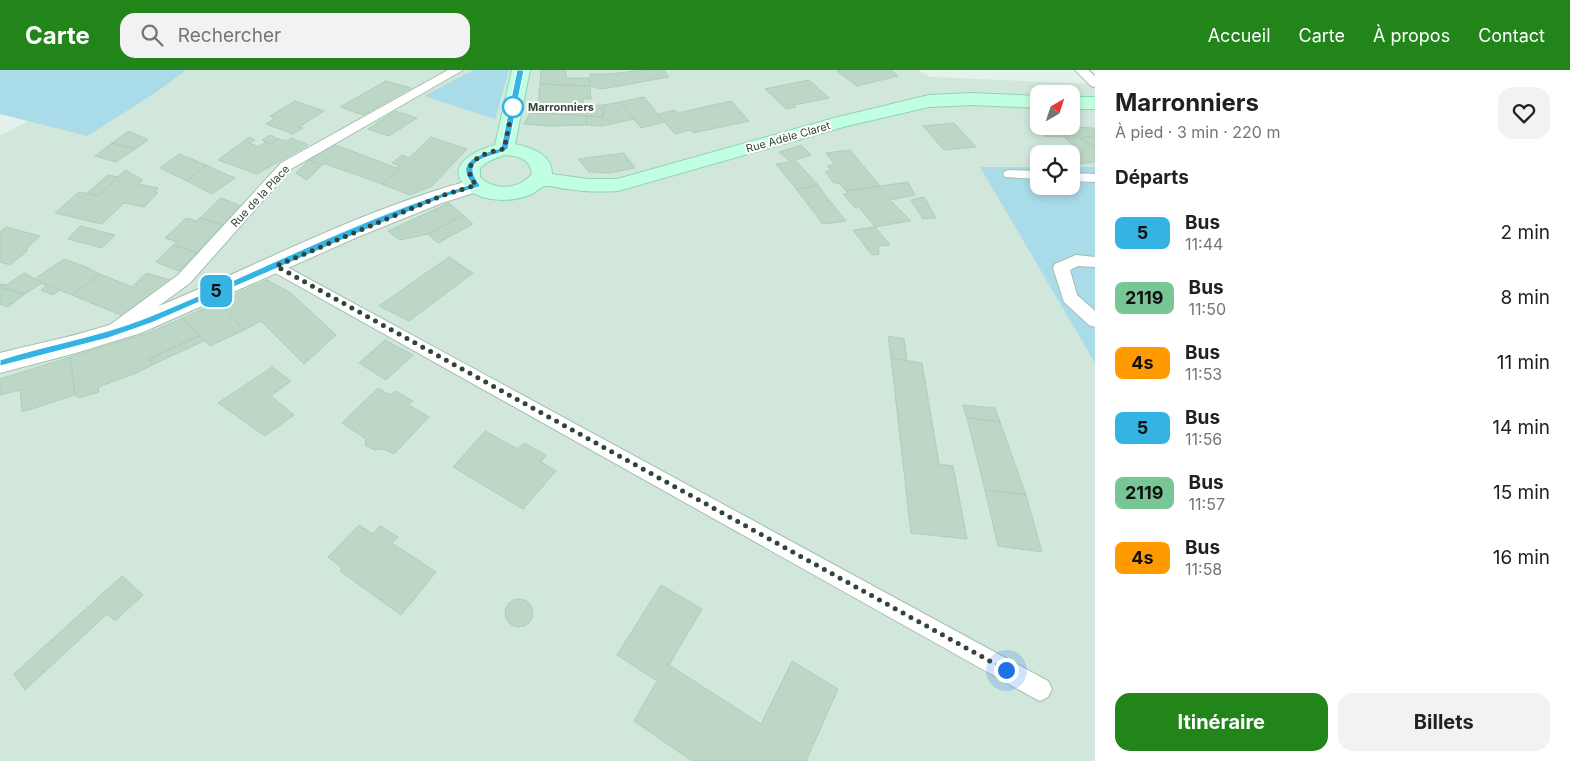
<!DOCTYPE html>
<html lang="fr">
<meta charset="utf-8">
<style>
:root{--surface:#fff;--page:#f2f2f2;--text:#202124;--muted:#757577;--accent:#21851a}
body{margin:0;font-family:Inter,sans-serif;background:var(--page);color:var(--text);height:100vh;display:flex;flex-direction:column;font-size:19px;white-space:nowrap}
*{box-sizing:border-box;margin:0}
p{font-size:16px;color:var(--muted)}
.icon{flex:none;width:28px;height:28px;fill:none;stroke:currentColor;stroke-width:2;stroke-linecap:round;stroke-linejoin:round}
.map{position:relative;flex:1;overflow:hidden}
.details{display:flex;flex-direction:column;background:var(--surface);width:475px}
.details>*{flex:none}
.badge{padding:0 10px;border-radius:8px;font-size:18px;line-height:32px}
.needle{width:32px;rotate:39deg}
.buttons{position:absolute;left:1030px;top:15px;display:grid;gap:10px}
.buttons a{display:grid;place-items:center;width:50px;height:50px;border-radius:10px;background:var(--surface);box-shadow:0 2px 8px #0003;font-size:25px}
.you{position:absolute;width:25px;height:25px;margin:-12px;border:4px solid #fff;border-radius:50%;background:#1a73e8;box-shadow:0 0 0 8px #1a73e833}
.map>.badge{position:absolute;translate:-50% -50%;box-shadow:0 0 0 2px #fff}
h2{padding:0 20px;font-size:19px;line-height:45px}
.round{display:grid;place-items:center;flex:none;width:52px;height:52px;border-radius:15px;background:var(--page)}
.overview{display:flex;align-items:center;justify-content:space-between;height:85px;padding:0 20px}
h1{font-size:24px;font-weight:700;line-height:38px}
.action{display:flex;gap:10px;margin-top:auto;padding:10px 20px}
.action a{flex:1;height:58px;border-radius:15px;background:var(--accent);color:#fff;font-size:20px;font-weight:700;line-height:58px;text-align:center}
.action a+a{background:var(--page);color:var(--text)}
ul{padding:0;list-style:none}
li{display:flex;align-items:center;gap:15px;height:65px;padding:0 20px}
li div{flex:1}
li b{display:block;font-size:19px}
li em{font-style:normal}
li .badge{min-width:55px;font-weight:700;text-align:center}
header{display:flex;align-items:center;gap:30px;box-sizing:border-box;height:70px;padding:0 25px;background:var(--accent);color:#fff}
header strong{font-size:24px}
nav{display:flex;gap:28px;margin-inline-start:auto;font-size:18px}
.search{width:350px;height:45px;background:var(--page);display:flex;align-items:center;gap:12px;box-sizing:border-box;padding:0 18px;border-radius:15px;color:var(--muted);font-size:19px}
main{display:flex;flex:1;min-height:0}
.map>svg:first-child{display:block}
.residential{fill:#d1e7db;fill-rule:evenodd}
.green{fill:#aadbe9}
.building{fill:#bcd7c6;stroke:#accfb9}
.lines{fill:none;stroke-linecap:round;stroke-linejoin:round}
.lane-casing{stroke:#a6beb0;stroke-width:2}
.street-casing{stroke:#a6beb0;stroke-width:2}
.secondary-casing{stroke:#91d4b3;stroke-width:2}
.lane{fill:#fff;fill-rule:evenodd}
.street{fill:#fff;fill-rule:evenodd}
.secondary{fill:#c1ffe2;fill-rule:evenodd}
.line{fill:#34b4e4;stroke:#fff}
.walk{stroke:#33443a;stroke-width:5;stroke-dasharray:0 9}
.stop-dot{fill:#fff;stroke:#34b4e4;stroke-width:2.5}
.labels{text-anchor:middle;stroke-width:4;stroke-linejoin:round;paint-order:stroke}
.far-stop-label{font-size:11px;font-weight:bold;fill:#33443a;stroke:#fff;text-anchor:start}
.far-street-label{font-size:11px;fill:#33443a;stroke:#fff}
</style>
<header>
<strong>Carte</strong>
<div class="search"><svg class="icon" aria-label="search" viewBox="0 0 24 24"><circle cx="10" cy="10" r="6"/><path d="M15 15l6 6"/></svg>Rechercher</div>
<nav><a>Accueil</a><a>Carte</a><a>À propos</a><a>Contact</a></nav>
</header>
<main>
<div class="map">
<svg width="1095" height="691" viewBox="0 0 1095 691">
<rect width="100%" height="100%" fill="#e3f2ea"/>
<path class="residential" d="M119,0H917L931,7L1095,14V691H0V66ZM1039,24H1071V56H1039ZM1039,84H1071V116H1039Z"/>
<g class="green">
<path d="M0,0H186L158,21L87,66L0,44Z"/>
<path d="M473,0H509L495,49L424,26Z"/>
<path d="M980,97H1039V116H1071V97H1095V293Z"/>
</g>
<g class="building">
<path d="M541,0H566V8H590V16L540,14Z"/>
<path d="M645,0H664L669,7L602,19L590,16V4H609Z"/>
<path d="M840,0H891L898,6L857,16L837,1Z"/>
<path d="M809,10L829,28L794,35L796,37L786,39L765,19Z"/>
<path d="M386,11L411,18L363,45L340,37Z"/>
<path d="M540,14L590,16L591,29H583V36L604,35L603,47L537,43Z"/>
<path d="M644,27L658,44L665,52L641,58L620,32Z"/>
<path d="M295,31L324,41L299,57L303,58L293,64L266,54L275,48L270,46Z"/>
<path d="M731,31L749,51L693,63L690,60L675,64L658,44L675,40L678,43Z"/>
<path d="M620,32L634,49L602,56L586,55L587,46L603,47L604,35Z"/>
<path d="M395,41L417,48L389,66L368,59Z"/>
<path d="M530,43L587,46L586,55L548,56L524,54Z"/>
<path d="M954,53L976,77L944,80L923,56Z"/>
<path d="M1043,56H1064L1066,67L1044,66Z"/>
<path d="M1064,56L1092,58L1095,66L1080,68L1095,78V92L1071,95V85L1082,84L1066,69Z"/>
<path d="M1092,58H1095V78L1080,68L1095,66Z"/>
<path d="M129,61L148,70L135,79L112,73Z"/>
<path d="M270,65L278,69L271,74L262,70Z"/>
<path d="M249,67L255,70L249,73L258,77L266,72L271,74L278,69L286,71L291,68L308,75L257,104L218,90Z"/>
<path d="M431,67L467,79L432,116L410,125L382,114L399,99L396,98L400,96L392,93L402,85L409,88Z"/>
<path d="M112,73L135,79L116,92L95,86Z"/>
<path d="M333,74L399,99L382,114L326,94L319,95L309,90Z"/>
<path d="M801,75L811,85L795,90L818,115L797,120L776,94L790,92L779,82Z"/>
<path d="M850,80L880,116L846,121L839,113H834L825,102L831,100L827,96L834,94L826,83Z"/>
<path d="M624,83L635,98L609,103L589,102L578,89Z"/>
<path d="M179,84L206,95L187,111L160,98Z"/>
<path d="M309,90L322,95L307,110L296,103Z"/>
<path d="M206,95L230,106L235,108L212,124L187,111Z"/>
<path d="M125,100L143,110L139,114L158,118L155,122L158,123L144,137L124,133L102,154L55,143L79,122L98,126Z"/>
<path d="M108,105L118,107L98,126L87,123Z"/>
<path d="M908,112L915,125L890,130L911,151H910L875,157L859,137L855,138L843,124L848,123L846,121Z"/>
<path d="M818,115L825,125L846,151L823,154L797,120Z"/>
<path d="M924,127L936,148L923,149L911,130Z"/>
<path d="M221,128L241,136L223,155L200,148Z"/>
<path d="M449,133L463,145L428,164L400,170L388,161Z"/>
<path d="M463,145L473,154L438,173L428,164Z"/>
<path d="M186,148L196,151L200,148L223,155L197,183L173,175L177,172L165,168Z"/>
<path d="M80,156L115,165L102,178L68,169Z"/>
<path d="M6,157L40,166L26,179L28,180L10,195L0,192V162Z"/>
<path d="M875,157L890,175L878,176L879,184L872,185L853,160Z"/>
<path d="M173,175L197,183L179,201L156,192Z"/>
<path d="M449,187L473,203L409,251L379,236Z"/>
<path d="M64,189L84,196L100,204L72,225L33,210Z"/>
<path d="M24,203L42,213L25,224L2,218Z"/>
<path d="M146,203L170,210L159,223L128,248L72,225L100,204L132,217Z"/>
<path d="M267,210L291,223L336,265L304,294L261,251L244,260L218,232Z"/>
<path d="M0,214L6,215L2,218L25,224L8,237L0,234Z"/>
<path d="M47,215L60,220L53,225L41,220Z"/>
<path d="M218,232L244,260L210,276L183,248Z"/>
<path d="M183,248L199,266L148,289L154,294L137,303L98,317L99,322L79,328L75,325L70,287L148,263Z"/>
<path d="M199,266L204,271L154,294L148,289Z"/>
<path d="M888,266L904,269L907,291L891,288Z"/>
<path d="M385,270L413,285L386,310L359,293Z"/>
<path d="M70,287L75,325L22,342L20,320L0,325V309Z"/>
<path d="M891,288L922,293L939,394L953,396L967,469L911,463Z"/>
<path d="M272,297L291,311L271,326L294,345L265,366L218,333Z"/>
<path d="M378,318L390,325L395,321L413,331L409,335L429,347L394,384L383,379L375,380L366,376L365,368L342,353Z"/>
<path d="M963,335L995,338L1000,352L967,348Z"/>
<path d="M967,348L1000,352L1026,425L985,420Z"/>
<path d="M485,361L518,379L524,373L546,385L541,392L556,401L523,439L453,397Z"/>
<path d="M985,420L1026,425L1042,482L998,476Z"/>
<path d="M359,455L373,464L380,456L398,467L392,473L436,502L401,545L340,501L342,498L328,487Z"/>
<path d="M122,506L143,525L115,551L107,544L25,620L14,604Z"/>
<path d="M661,515L702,539L669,595L761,654L792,591L838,619L806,691H692L634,651L657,611L617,585Z"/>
<circle cx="519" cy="543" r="14"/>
</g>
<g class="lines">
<defs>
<g id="lane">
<path d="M448,0H463L291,99L190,213L119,265L113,267L107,265L104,261L107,257L178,205L281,93Z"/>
<path d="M1075,0H1088L1095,6V17L1091,16Z"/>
<path d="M1010,100L1039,101V109L1005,107L1003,104L1005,101Z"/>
<path d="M1071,103L1095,104V112L1071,111Z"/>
<path d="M1076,185L1095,187V197L1078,196L1070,200L1077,225L1095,241V257L1089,255L1064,232L1053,198L1055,194Z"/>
<path d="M276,191L1048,611L1052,619L1048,627L1040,631L1032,627L270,200L268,196L270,192Z"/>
</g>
<path id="street" d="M476,109L483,110L486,115L483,120L442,133L360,166L141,263L76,283L0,303V283C48,271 97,262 142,243C252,199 362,138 476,109Z"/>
<g id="secondary">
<path d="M512,0H530L515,74C532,78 552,84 552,104L588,109H617L834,48L929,25L972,23L1039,26V38L972,35L929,37L847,56L618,121C601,122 585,122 568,119C561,119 551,115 545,116C541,117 536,122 532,124C514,132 485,133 469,120C442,97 473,81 495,75ZM504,85C518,86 530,88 532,104C519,120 494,121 480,107V98L489,91Z"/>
<rect x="1071" y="27" width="24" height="12"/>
</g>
</defs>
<use href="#lane" class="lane-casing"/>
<use href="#street" class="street-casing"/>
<use href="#secondary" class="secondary-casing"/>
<use href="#lane" class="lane"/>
<use href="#street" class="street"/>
<use href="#secondary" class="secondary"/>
</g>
<path class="line" d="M517,0H524L508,79C493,89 458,86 480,115L479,117L444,127L360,162L151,253L108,268L0,296V290C46,275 98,267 146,248C255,204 359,148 472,114C452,90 484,83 501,78Z"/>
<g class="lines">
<path class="walk" d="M513,37L504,79C485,82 457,92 476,115L441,126L276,196L1006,600"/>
</g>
<circle class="stop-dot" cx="513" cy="37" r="10"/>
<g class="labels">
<g class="far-stop-label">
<text x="528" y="41">Marronniers</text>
</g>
<g class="far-street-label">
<text transform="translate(788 67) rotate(-16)" y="4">Rue Adèle Claret</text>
<text transform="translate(260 126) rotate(-47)" y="4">Rue de la Place</text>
</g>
</g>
</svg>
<div class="buttons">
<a><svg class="needle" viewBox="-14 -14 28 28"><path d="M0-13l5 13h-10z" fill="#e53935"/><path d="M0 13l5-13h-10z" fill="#757577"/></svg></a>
<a><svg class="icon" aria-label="locate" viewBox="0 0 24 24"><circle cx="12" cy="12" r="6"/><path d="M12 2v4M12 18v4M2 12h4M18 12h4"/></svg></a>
</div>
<div class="you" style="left:1006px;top:600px"></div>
<b class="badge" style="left:216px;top:221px;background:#34b4e4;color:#111">5</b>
</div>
<section class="details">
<div class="overview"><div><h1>Marronniers</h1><p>À pied · 3 min · 220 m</p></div><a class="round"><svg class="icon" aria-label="heart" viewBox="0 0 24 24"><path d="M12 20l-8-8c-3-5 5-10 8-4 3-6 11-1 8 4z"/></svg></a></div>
<h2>Départs</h2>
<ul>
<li><span class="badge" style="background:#34b4e4;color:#111">5</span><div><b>Bus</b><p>11:44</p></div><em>2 min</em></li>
<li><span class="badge" style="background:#78c696;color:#111">2119</span><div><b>Bus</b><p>11:50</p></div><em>8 min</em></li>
<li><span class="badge" style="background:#ff9a00;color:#111">4s</span><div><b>Bus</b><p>11:53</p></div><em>11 min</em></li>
<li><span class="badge" style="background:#34b4e4;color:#111">5</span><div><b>Bus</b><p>11:56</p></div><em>14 min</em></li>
<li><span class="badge" style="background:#78c696;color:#111">2119</span><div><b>Bus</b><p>11:57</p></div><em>15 min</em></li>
<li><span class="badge" style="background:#ff9a00;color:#111">4s</span><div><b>Bus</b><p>11:58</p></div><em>16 min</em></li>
</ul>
<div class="action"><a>Itinéraire</a><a>Billets</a></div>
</section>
</main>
